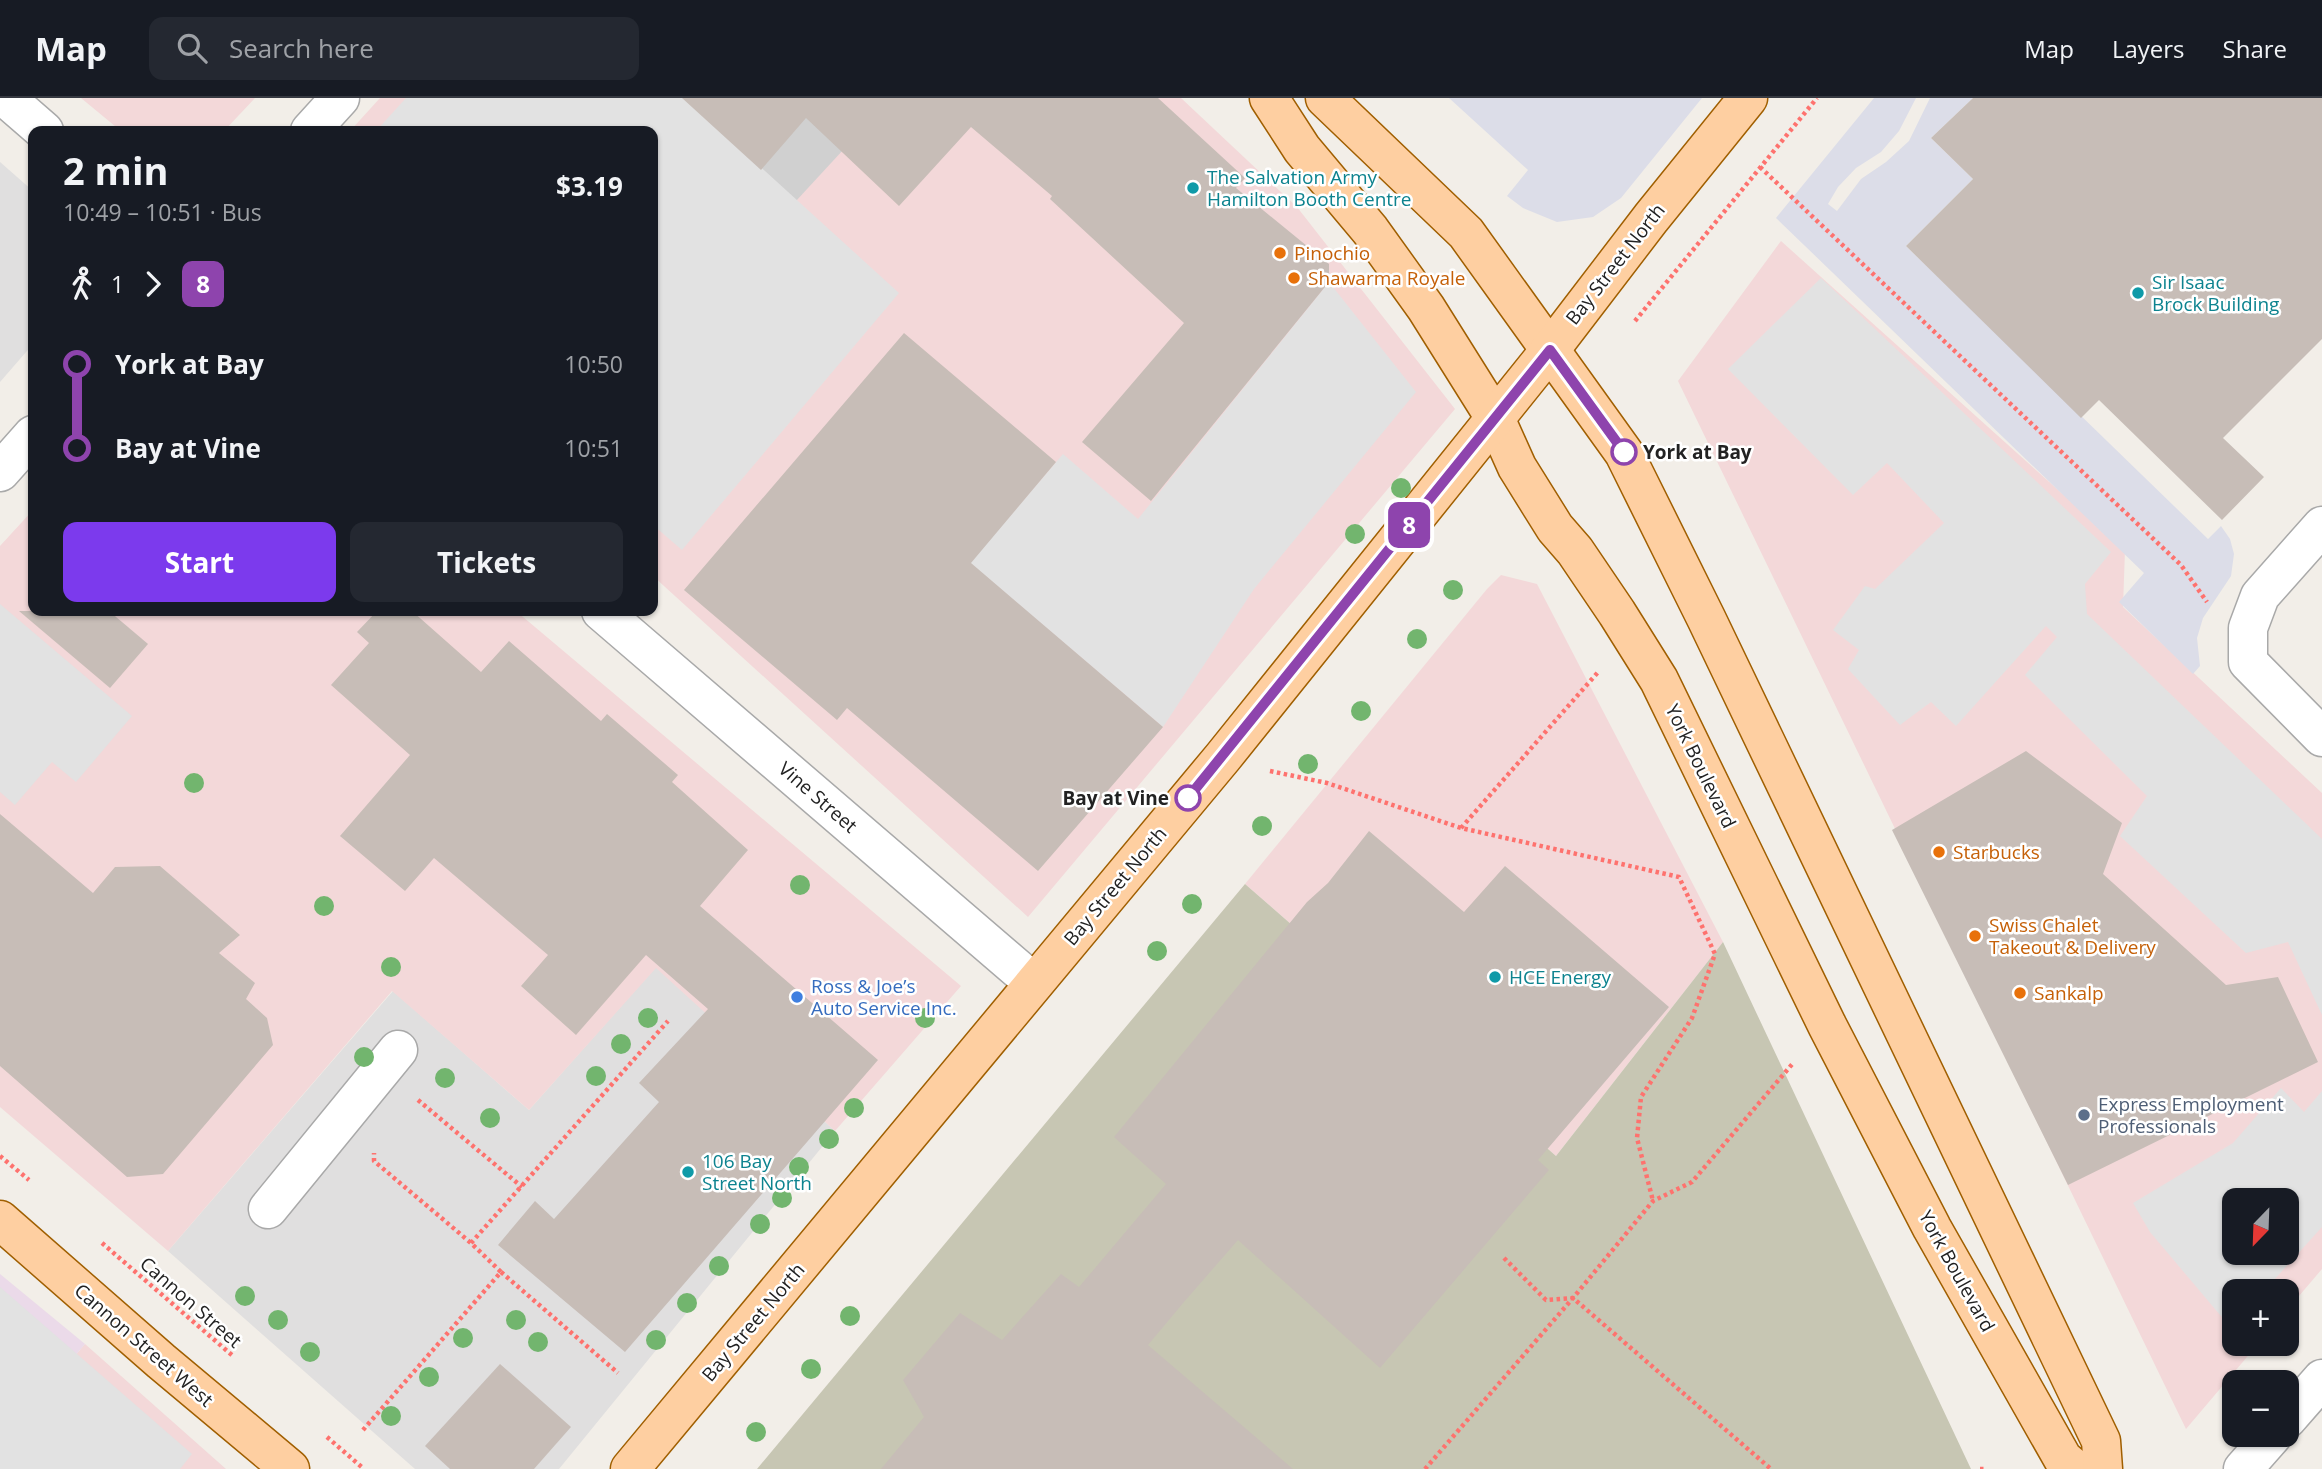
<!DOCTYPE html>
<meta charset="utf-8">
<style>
:root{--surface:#171b24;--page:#242831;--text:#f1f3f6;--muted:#9ea1a6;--line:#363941;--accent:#7c3aed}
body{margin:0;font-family:"Open Sans",sans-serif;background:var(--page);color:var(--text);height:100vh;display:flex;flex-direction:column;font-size:26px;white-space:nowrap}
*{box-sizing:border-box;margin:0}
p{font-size:23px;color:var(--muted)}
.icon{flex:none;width:38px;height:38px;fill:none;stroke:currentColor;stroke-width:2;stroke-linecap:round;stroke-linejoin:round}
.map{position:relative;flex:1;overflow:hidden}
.sheet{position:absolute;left:28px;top:28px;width:630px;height:490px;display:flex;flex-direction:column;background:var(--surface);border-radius:14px;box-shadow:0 2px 5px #0004}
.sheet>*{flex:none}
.badge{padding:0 14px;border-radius:10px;font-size:24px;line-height:46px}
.needle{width:46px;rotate:203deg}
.buttons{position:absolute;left:2222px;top:1090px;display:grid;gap:14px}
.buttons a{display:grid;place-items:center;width:77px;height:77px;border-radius:14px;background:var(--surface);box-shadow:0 2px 5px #0004;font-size:35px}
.map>.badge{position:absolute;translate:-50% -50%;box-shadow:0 0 0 4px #fff}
.legs{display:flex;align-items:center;gap:10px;height:77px;padding:0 35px;font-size:23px}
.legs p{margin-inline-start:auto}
.overview{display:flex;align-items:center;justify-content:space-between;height:119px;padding:0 35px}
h1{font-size:38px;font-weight:700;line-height:52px}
.cta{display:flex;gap:14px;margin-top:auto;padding:14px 35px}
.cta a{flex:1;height:80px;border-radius:14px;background:var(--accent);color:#fff;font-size:28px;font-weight:700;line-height:80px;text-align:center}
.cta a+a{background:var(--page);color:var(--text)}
ul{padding:0 35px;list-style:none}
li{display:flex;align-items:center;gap:24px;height:84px;font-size:26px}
li i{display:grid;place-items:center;width:10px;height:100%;margin:0 9px;background:currentColor}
li i::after{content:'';width:18px;height:18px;margin:-9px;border:5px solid;border-radius:50%;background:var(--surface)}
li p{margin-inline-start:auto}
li:first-child i{background:linear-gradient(#0000 50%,currentColor 0)}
li:last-child i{background:linear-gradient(currentColor 50%,#0000 0)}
header{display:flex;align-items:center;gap:42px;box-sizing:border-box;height:98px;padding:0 35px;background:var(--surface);border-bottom:2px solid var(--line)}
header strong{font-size:33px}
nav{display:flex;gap:38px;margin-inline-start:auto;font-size:24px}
.search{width:490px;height:63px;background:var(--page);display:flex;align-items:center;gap:18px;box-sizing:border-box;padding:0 24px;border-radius:14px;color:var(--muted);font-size:26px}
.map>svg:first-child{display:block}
.residential{fill:#e0dfdf}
.commercial{fill:#f3d8d9;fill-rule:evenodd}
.industrial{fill:#ebdae9}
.religious{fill:#d0d0d0}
.construction{fill:#c7c6b3}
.parking{fill:#e2e2e2;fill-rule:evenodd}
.plaza{fill:#dcdde8}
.building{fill:#c7bdb7}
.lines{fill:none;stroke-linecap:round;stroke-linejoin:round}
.minor-casing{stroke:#a9a9a9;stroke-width:41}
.major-casing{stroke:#a05f00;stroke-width:41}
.path{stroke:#fe726e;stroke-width:4.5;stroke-dasharray:3.5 3.5;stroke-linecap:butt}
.minor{stroke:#fff;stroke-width:38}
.major{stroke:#fecfa1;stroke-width:38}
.tree{fill:#72b56e}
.line-1-casing{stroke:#fff;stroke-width:16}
.line-1{stroke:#8e44ad;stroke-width:10}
.culture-dot{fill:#0f9aa8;stroke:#fff;stroke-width:2.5}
.food-dot{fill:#e8710a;stroke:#fff;stroke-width:2.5}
.stop-1-dot{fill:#fff;stroke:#8e44ad;stroke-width:3.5}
.shop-dot{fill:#3f7fe0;stroke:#fff;stroke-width:2.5}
.service-dot{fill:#5c6f8a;stroke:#fff;stroke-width:2.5}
.labels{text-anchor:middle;stroke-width:5;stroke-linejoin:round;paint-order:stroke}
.culture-label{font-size:19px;fill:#0d838f;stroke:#fff;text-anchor:start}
.food-label{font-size:19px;fill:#c56008;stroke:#fff;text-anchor:start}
.street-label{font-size:19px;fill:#222;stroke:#fff}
.stop-label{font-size:19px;font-weight:bold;fill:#222;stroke:#fff;text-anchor:start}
.shop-label{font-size:19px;fill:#366cbe;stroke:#fff;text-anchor:start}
.service-label{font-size:19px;fill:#4e5e75;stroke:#fff;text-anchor:start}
</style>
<header>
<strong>Map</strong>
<div class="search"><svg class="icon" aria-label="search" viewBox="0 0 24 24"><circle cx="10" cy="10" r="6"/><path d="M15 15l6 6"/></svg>Search here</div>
<nav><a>Map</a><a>Layers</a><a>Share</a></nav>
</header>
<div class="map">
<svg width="2322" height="1371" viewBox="0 0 2322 1371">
<rect width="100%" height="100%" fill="#f2eee8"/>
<g class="residential">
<path d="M0,64L33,93V246L0,284Z"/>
<path d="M656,869L835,1033L559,1371H415L168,1153L393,893L529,1012Z"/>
</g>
<g class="commercial">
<path d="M81,0H255L224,33H121Z"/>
<path d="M380,0H1181L1297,109L1455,311L1028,819L653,478V33H350Z"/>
<path d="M1781,143L2125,452L2123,509L2322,695V1171L2287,1212V1194H2235V1246H2258L2186,1331L1678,283ZM2235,1102H2287V1155H2235Z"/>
<path d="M33,412V513H516L961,888L835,1033L656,870L529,1012L392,893L168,1153L0,1009V448Z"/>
<path d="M1501,477L1537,486L1723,844L1556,1058L1245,786L1487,491Z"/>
<path d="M85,1246L226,1371H0V1346Z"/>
</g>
<path class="industrial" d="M0,1176L85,1246L0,1346Z"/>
<path class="religious" d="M679,0H891L796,103Z"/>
<path class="construction" d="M1245,786L1556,1058L1723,844L1971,1371H757Z"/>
<g class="parking">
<path d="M406,0H685L899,195L682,452L653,427V33H376Z"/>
<path d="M1821,180L2111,454L2085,486L2087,516L2322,741V917L2288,844L2246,855L2120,738L2147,698L2025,577L2057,539L2046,528L1956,628L1931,604L1900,627L1848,571L1859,552L1833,532L1865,488L1875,491L1944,425L1887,365L1853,397L1728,271Z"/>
<path d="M1329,184L1416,294L1254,491L1163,629L970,465L1063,356L1138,421Z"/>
<path d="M0,506L132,618L76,684L52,664L15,707L0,694Z"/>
<path d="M2281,990L2304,1014L2322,993V1129L2264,1193L2235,1194V1226L2231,1230L2150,1134L2133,1105L2233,1045ZM2235,1102H2287V1155H2235Z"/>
<path d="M0,1189L192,1356L180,1371H0Z"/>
</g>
<g class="plaza">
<path d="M1449,0H1702L1621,100L1593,119L1557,124L1523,110L1507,98L1528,72Z"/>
<path d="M1874,0H1916L1899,33L1881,54L1856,70L1838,89L1828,106L1837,113L1861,81L1886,64L1909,43L1930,0H1973L1931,40L1973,81L1906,148L2208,441L2221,428L2230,441L2234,456L2231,478L2203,520L2197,540L2200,568L2193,576L2119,504L2144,475L1776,120Z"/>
</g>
<g class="building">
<path d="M682,0H1158L1245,80L1236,90L1329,166V184L1151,403L1082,344L1184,225L1050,101L1052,98L971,29L899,108L806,20L761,72Z"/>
<path d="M1973,0H2322V241L2223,340L2264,379L2222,422L2099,302L2081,320L1906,148L1973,81L1931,40Z"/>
<path d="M904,235L1056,364L971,465L1163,629L1038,773L847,610L837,622L684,492Z"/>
<path d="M19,513H109L148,546L110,590Z"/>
<path d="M377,513H412L481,574L509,543L601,623L607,616L678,677L672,684L748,752L700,808L878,962L625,1254L498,1147L535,1103L554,1121L659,1004L639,985L708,911L646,857L576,937L521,888L548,857L434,760L405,793L340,738L410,657L331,587L369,545L357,534Z"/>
<path d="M2026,653L2122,725L2103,776L2226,887L2278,879L2318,964L2068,1087L1892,732Z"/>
<path d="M0,716L93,795L115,769L160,768L240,837L219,855L255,885L246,901L267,920L273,947L163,1076L127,1079L0,968Z"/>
<path d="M1369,733L1464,814L1505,768L1669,909L1538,1062L1549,1072L1380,1270L1238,1142L1184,1204L1148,1247L1293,1371H881L924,1319L903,1282L960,1215L1002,1242L1061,1176L1079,1189L1166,1086L1114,1039L1307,804L1328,785Z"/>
<path d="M500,1266L571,1329L534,1371H450L425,1348Z"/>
</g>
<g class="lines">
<defs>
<g id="minor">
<path d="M6,0L44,33"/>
<path d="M310,33L340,0"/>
<path d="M0,374L33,337"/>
<path d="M2322,428L2260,498L2248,530V564L2322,639"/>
<path d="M601,513L1034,885"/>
<path d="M268,1111L398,952"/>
<path d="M2287,1321L2322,1281"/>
<path d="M2243,1371L2273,1337"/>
</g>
<g id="major">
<path d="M1269,0L1302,51L1370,132L1426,210L1495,320L1517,369L1555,430L1575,453L1617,515L1659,582L1827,927L1932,1130L2063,1361L2075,1371"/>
<path d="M1325,0L1466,135L1624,355L1706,520L2101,1343L2103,1371"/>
<path d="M0,1122L161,1263L290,1371"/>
<path d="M630,1371L1223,659L1550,252L1651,120L1748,0"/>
</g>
</defs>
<use href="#minor" class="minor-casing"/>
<use href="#major" class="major-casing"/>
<g class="path">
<path d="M1760,69L2181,467L2207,504"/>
<path d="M1635,223L1817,0"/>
<path d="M1270,673L1327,685L1461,730L1679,779L1715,856L1692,920L1641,999L1637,1040L1653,1103"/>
<path d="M1461,730L1599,573"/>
<path d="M418,1002L522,1089"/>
<path d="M0,1058L29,1082"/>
<path d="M102,1145L233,1258"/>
<path d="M471,1145L668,923"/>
<path d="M1504,1160L1546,1202L1573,1200L1771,1371"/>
<path d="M501,1174L618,1275"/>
<path d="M363,1332L501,1174L471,1145L374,1063V1055"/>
<path d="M327,1339L364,1371"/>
<path d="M1425,1371L1573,1200L1653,1103L1692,1084L1794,964"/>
<path d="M1980,1371H1985"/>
</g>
<use href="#minor" class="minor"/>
<use href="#major" class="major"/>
</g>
<g class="tree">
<circle cx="1401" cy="390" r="10"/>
<circle cx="1355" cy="436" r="10"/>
<circle cx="1453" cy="492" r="10"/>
<circle cx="1417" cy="541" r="10"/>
<circle cx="1361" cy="613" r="10"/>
<circle cx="1308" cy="666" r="10"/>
<circle cx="194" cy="685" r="10"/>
<circle cx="1262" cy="728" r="10"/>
<circle cx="800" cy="787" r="10"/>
<circle cx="1192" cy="806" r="10"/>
<circle cx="324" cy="808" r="10"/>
<circle cx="1157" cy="853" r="10"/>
<circle cx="391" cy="869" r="10"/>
<circle cx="648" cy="920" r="10"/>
<circle cx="925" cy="920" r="10"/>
<circle cx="621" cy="946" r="10"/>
<circle cx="364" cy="959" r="10"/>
<circle cx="596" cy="978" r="10"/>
<circle cx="445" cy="980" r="10"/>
<circle cx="854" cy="1010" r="10"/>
<circle cx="490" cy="1020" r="10"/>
<circle cx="829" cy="1041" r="10"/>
<circle cx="799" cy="1069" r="10"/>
<circle cx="782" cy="1100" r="10"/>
<circle cx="760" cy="1126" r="10"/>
<circle cx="719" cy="1168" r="10"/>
<circle cx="245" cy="1198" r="10"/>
<circle cx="687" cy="1205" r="10"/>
<circle cx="850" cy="1218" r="10"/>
<circle cx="278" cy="1222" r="10"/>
<circle cx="516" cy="1222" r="10"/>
<circle cx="463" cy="1240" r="10"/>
<circle cx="656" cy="1242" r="10"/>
<circle cx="538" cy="1244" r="10"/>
<circle cx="310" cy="1254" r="10"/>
<circle cx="811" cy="1271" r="10"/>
<circle cx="429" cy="1279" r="10"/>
<circle cx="391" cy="1318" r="10"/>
<circle cx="756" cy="1334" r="10"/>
</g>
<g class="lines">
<defs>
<path id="line-1" d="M1188,700L1550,252L1624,354"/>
</defs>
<use href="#line-1" class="line-1-casing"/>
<use href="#line-1" class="line-1"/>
</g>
<g class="culture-dot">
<circle cx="1193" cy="90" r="7"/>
<circle cx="2138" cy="195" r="7"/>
<circle cx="1495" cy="879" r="7"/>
<circle cx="688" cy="1074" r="7"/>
</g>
<g class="food-dot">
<circle cx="1280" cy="155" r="7"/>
<circle cx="1294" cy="180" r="7"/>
<circle cx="1939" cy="754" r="7"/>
<circle cx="1975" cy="838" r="7"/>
<circle cx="2020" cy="895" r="7"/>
</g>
<g class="stop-1-dot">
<circle cx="1624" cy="354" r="12"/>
<circle cx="1188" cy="700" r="12"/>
</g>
<circle class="shop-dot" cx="797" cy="899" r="7"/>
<circle class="service-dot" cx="2084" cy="1017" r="7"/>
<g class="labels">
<g class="culture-label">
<text x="1207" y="86">The Salvation Army<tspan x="1207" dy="22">Hamilton Booth Centre</tspan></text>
<text x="2152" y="191">Sir Isaac<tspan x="2152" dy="22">Brock Building</tspan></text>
<text x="1509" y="886">HCE Energy</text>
<text x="702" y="1070">106 Bay<tspan x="702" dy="22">Street North</tspan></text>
</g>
<g class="food-label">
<text x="1294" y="162">Pinochio</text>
<text x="1308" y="187">Shawarma Royale</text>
<text x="1953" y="761">Starbucks</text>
<text x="1989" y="834">Swiss Chalet<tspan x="1989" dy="22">Takeout &amp; Delivery</tspan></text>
<text x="2034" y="902">Sankalp</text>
</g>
<g class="street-label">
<text transform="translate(1615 166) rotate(-52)" y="7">Bay Street North</text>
<text transform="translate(1701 668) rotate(64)" y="7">York Boulevard</text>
<text transform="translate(818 699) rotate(41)" y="7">Vine Street</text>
<text transform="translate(1115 788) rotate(-50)" y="7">Bay Street North</text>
<text transform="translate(1957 1173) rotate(61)" y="7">York Boulevard</text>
<text transform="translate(191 1204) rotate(41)" y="7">Cannon Street</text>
<text transform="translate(753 1224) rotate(-50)" y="7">Bay Street North</text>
<text transform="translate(144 1247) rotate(41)" y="7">Cannon Street West</text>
</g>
<g class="stop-label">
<text x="1643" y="361">York at Bay</text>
<text x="1169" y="707" text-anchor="end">Bay at Vine</text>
</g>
<g class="shop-label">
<text x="811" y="895">Ross &amp; Joe’s<tspan x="811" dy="22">Auto Service Inc.</tspan></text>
</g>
<g class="service-label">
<text x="2098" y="1013">Express Employment<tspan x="2098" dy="22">Professionals</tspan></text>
</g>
</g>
</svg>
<div class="buttons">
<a><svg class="needle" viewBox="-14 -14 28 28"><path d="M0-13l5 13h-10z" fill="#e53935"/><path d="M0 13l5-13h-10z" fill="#9ea1a6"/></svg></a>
<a>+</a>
<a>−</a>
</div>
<b class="badge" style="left:1409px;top:427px;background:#8e44ad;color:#fff">8</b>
<section class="sheet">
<div class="overview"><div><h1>2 min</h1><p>10:49 – 10:51 · Bus</p></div><b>$3.19</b></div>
<div class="legs"><svg class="icon" aria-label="walk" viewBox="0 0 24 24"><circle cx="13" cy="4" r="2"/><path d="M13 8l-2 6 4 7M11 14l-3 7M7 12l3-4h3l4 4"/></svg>1<svg class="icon" aria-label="forward" viewBox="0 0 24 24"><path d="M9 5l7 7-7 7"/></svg><b class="badge" style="background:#8e44ad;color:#fff">8</b></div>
<ul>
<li><i style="color:#8e44ad"></i><b>York at Bay</b><p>10:50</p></li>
<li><i style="color:#8e44ad"></i><b>Bay at Vine</b><p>10:51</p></li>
</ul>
<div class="cta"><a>Start</a><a>Tickets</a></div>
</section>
</div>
